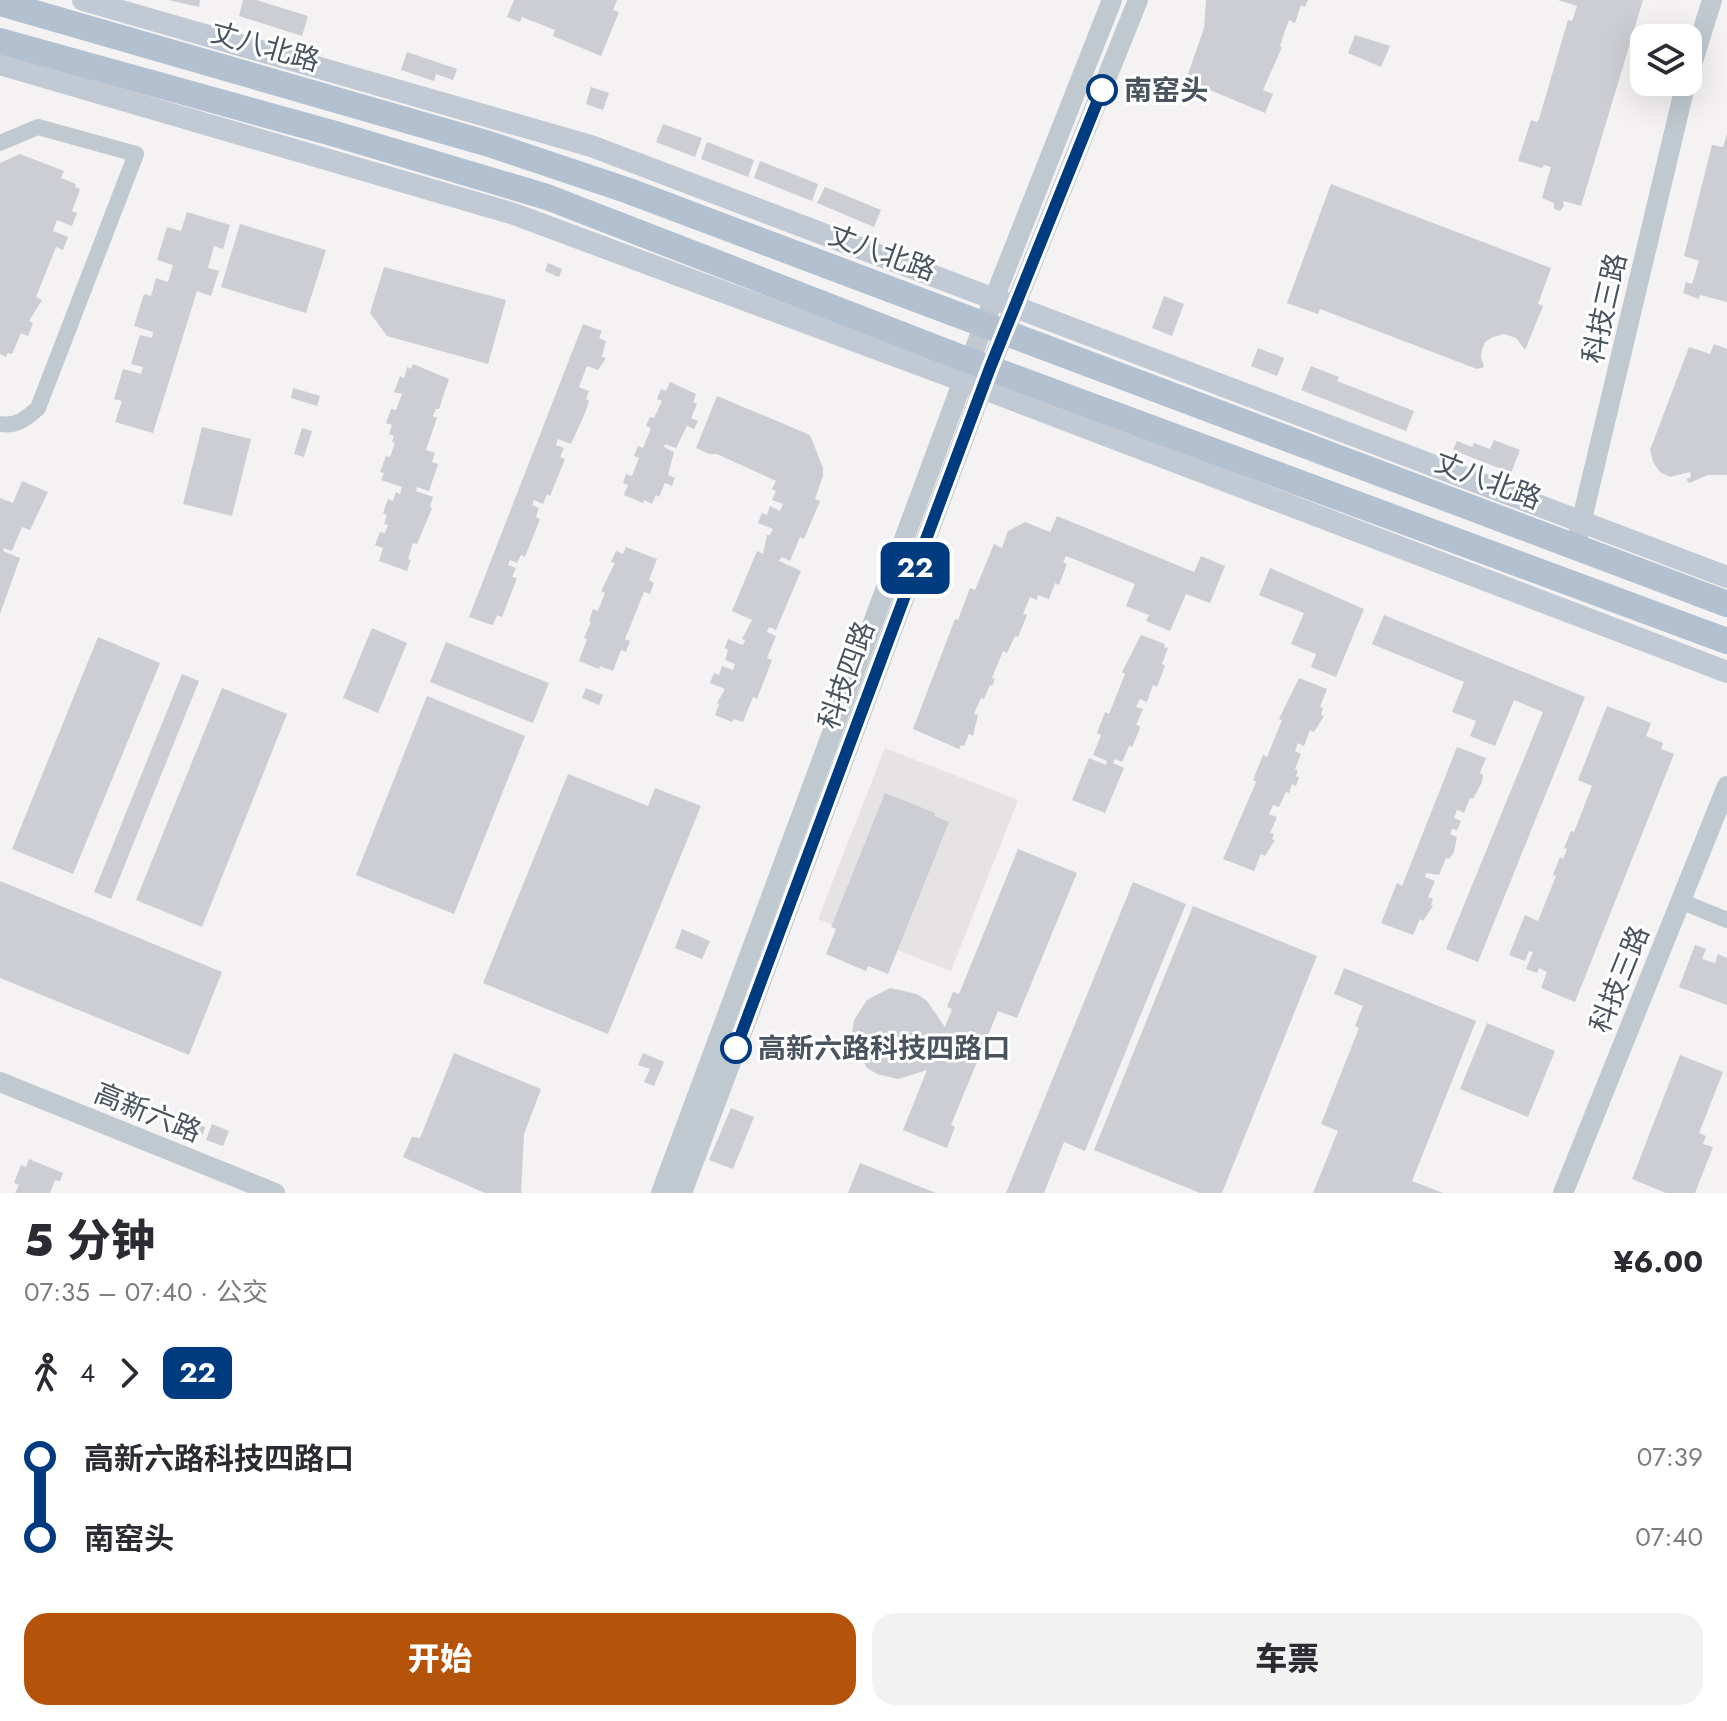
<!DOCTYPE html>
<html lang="zh">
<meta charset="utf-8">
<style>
:root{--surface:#fff;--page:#f2f2f3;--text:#2b2b33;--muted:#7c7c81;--accent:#b45309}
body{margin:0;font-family:Jost,"Noto Sans SC",sans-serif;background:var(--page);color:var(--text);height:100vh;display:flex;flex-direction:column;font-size:30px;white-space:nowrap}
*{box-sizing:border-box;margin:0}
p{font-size:26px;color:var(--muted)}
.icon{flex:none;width:44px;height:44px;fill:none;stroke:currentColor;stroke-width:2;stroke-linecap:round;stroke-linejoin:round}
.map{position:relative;height:1193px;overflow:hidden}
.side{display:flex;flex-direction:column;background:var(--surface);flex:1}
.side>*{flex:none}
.badge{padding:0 16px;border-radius:12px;font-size:28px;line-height:52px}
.fabs{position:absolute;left:1630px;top:24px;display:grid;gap:16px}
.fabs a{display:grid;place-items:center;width:72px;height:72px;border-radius:16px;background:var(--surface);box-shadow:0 8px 32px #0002;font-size:40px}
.map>.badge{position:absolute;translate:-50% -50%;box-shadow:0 0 0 4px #fff}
.legs{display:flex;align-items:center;gap:12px;height:88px;padding:0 24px;font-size:26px}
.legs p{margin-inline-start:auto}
.summary{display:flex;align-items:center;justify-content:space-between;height:136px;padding:0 24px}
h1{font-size:44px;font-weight:800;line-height:60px}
.cta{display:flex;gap:16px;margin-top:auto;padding:16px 24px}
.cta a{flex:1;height:92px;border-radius:24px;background:var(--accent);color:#fff;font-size:32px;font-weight:800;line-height:92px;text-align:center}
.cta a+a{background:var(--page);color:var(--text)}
ul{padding:0 24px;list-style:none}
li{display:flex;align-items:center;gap:28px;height:80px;font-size:30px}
li i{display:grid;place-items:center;width:12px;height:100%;margin:0 10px;background:currentColor}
li i::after{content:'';width:20px;height:20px;margin:-10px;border:6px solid;border-radius:50%;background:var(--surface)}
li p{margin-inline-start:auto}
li:first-child i{background:linear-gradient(#0000 50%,currentColor 0)}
li:last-child i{background:linear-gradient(currentColor 50%,#0000 0)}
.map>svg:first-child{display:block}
.education{fill:#e5e3e4}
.building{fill:#ccced4}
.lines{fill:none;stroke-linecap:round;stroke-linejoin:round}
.minor{stroke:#c0c9d0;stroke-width:16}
.tertiary{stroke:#c0c9d0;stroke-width:20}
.secondary{stroke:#c1c9d5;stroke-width:22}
.primary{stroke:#b3c0d0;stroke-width:26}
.line-1-casing{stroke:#fff;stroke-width:18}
.line-1{stroke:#003b80;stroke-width:12}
.stop-1-dot{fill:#fff;stroke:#003b80;stroke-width:4}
.labels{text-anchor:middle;stroke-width:6;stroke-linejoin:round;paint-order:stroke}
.street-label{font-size:28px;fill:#4a545f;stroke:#fff}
.stop-label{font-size:28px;font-weight:bold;fill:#4a545f;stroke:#fff;text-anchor:start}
</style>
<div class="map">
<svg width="1727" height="1193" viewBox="0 0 1727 1193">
<rect width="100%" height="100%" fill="#f4f2f2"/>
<path class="education" d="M885,748L1018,800L951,971L818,919Z"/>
<g class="building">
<path d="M168,0H200L199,7Z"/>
<path d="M243,0H256L308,16L302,36L239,16Z"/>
<path d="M514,0H617L613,10L619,12L601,56L553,36L555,30L522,17L520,22L507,17Z"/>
<path d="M1206,0H1308L1305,7L1301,5L1295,23L1289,20L1285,31L1280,46L1282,47L1263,90L1273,94L1265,113L1186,80L1204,28Z"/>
<path d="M1558,0H1643L1581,206L1563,201L1564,206L1560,211L1554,209V203L1542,198L1551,167L1544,165L1542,168L1518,161L1531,120L1537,122L1539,119L1568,20L1572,21L1577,6Z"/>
<path d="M1355,35L1390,46L1381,67L1348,53Z"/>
<path d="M407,52L457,69L453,80L436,74L434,81L401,70Z"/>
<path d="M591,87L609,93L603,110L586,104Z"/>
<path d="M663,124L702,138L695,157L656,142Z"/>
<path d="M1727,134V302L1700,295L1699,299L1683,293L1686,282L1692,284L1699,261L1684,256L1712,145L1723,147Z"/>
<path d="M707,142L754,160L748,177L701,159Z"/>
<path d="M20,154L64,171L61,178L76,184L75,187L80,189L72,211L77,213L72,226L57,220L53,231L68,237L63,250L56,247L36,297L42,300L29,321L33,323L28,336L21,333L12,354L8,353L6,357L0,354V163Z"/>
<path d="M760,161L818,184L812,201L754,178Z"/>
<path d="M1331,184L1551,268L1538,304L1543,306L1525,350L1516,338L1504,334L1493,337L1485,342L1482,350L1481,357L1484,367L1477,369L1320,309L1318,314L1287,303Z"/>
<path d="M825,187L881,210L874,227L817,203Z"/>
<path d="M187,212L230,225L223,249L214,246L208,268L219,271L211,296L197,291L153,433L115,422L122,401L114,399L123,369L141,374L143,367L131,364L140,335L152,338L153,332L134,326L144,294L151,296L156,278L168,282L173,265L157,260L167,227L181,231Z"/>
<path d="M240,224L326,250L306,313L221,287Z"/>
<path d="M548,263L562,269L559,277L545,271Z"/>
<path d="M384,267L506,300L488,364L387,336L370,313Z"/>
<path d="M1164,296L1184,304L1172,336L1152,328Z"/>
<path d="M583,324L602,331L599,338L606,341L602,357L606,358L598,370L587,366L579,387L589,391L586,399L589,401L585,413L571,444L558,439L556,445L564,448L560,457L565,459L550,496L547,494L543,504L534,500L532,505L539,508L536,517L540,519L525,557L521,555L517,563L510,560L508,565L516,568L512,577L517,578L502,617L497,615L493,625L486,623L469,617Z"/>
<path d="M1714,344L1727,349V475H1708L1689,483L1686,479L1691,477L1690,472L1670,477L1660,472L1653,462L1650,450L1689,347L1710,354Z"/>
<path d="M1258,348L1284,358L1277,376L1251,366Z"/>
<path d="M413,364L449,379L439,409H436L433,416L437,418L426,450L435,453L432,462L438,464L429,491L417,487L416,491L433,497L430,507L432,508L417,544L413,543L408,559L411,560L407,571L379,561L383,548L375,545L380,532L385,533L388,525L384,524L387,515L383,513L388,499L393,501L396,492L400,494L402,487L381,480L384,473L380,472L386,456L390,457L395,443L392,442L394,436L389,434L392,425L386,423L391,409L396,410L402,394L394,392L400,376L404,378L407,367L411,369Z"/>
<path d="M1311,366L1339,377L1337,381L1414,411L1406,431L1301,390Z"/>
<path d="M670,382L696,394L693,402L697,404L691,418L698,421L694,429L687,426L676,448L665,444L664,447L674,452L668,475L675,478L672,486L665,483L659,497L656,495L652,504L644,500L643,503L624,495L628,485L623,483L626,474L632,476L639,458L634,456L638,446L643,448L651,428L646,426L650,417L654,418L662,401L657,399L661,389L666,391Z"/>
<path d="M293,388L320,396L317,406L291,398Z"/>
<path d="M717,396L810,435L823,468V476L815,499L820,501L804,539L800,537L790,561L782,557L779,561L801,571L776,630L769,627L767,632L776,636L767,658L772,660L757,699L753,697L743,722L734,719L732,722L715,715L719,704L717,703L725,689L710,683L714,673L719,675L722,666L733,670L735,664L725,660L728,650L725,648L728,639L743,645L745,640L742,639L752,620L732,611L757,551L763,554L767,535H770L773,529L758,523L762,513L767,515L770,506L780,511L783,504L772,500L776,491L772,489L776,481L717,454H709L696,448Z"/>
<path d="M202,427L251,439L232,516L183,504Z"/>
<path d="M302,428L312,431L304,457L294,454Z"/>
<path d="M1494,440L1520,450L1511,473L1453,450L1457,441L1472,447L1474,443L1490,449Z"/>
<path d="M22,481L48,492L30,530L22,527L12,551L4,548L3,551L20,558L0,614V498L13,503Z"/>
<path d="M1057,516L1194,572L1201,556L1225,566L1210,603L1186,594L1170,631L1146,621L1149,615L1126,606L1135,584L1066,556L1063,562L1067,564L1059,585L1055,583L1049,599L1038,595L1037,600L1030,597L1023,614L1027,615L1018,637L1015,636L1007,653L1003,651L992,678L995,679L992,686L990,685L984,699L981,698L974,714L978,715L973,736L969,734L964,746L961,745L959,749L913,729L955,619L958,620L970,588L975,590L994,544L1002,548L1008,531L1025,522L1050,532Z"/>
<path d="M626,547L657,559L649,580L654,583L650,594L644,592L625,639L630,641L626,652L621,650L613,671L600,666L599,669L579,661L587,639L584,638L591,622L589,621L593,609L598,611L605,593L601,591L615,563L611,562L616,551L623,554Z"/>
<path d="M1270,568L1364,609L1336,677L1311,667L1316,654L1291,644L1304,613L1259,595Z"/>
<path d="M1384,615L1585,697L1478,962L1446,949L1543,712L1514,700L1495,746L1470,736L1476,721L1452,712L1464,682L1372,644Z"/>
<path d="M372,628L407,643L378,713L343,698Z"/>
<path d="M1141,635L1165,644L1164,647L1168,648L1162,664L1165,666L1157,687L1153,685L1147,702L1140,699L1136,707L1143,709L1136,725L1140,726L1139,731L1132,747L1129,746L1122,762L1115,759L1113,763L1124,768L1105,813L1072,800L1089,758L1106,765L1107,761L1093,755L1101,735L1097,733L1105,712L1109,714L1125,674L1122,672Z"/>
<path d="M98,637L160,663L73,874L12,849Z"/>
<path d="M446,642L549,683L533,723L430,682Z"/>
<path d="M182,674L199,681L111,899L94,892Z"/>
<path d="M1299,678L1327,689L1320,707L1323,708L1321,715L1324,716L1314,732L1310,730L1304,746L1298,743L1295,751L1301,754L1295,769L1298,771L1296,776L1299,778L1296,786L1292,784L1289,793L1286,792L1279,807L1273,805L1269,814L1277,817L1270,833L1274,834L1272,839L1275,840L1265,856L1261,854L1254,871L1223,859L1256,782L1253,780L1263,755L1267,757L1282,720L1279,719Z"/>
<path d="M222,688L287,714L202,927L136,900Z"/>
<path d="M586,688L603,695L599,705L582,698Z"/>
<path d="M427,696L525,736L454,914L356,875Z"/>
<path d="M1607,706L1651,723L1646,736L1663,743L1661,749L1674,754L1575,1002L1541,988L1547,972L1539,968L1537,973L1526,969L1533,952L1529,951L1525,961L1509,955L1525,915L1538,921L1556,876L1553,875L1560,857L1563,859L1567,849L1564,848L1571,831L1574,832L1592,786L1578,780Z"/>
<path d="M1457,747L1486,758L1480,773L1483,775L1482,782L1473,799L1470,798L1464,813L1457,810L1454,818L1461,821L1457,830L1452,829L1450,834L1457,837L1454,852L1449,859L1446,858L1439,875L1426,873L1425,877L1435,881L1428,897L1433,899L1431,905L1433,906L1423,921L1420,919L1413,935L1381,923L1397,883L1402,886Z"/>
<path d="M568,774L648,806L655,788L701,806L608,1034L483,983Z"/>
<path d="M885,793L935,813L934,816L949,822L888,974L868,966L866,971L826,954L836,929L831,927Z"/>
<path d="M1018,849L1077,873L1017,1018L998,1011L951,1125L955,1127L947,1148L903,1130L927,1070L898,1079L877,1074L867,1068L854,1046L852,1034L854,1020L867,1000L890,988L917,994L927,1001L945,1027L952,1009L947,1007L953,992L959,994Z"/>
<path d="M0,881L222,972L189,1055L0,978Z"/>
<path d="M1133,882L1186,904L1085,1151L1064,1142L1044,1193H1006Z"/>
<path d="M1193,906L1317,956L1222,1193H1200L1094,1150Z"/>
<path d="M682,929L710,941L702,959L675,948Z"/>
<path d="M1695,945L1706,949L1702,959L1715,963L1718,954L1727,958V1005L1679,987Z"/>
<path d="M1344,968L1476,1021L1412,1181L1443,1193H1313L1338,1131L1321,1124L1359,1028L1355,1026L1363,1006L1334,994Z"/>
<path d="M1487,1023L1555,1051L1528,1117L1460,1089Z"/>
<path d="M454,1053L541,1089L524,1134L521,1193H485L403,1157L412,1137L420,1138Z"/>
<path d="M643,1053L664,1062L654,1086L644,1082L650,1069L638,1065Z"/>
<path d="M1680,1055L1723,1072L1699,1133L1706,1136L1703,1144L1713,1147L1695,1193H1666L1632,1179Z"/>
<path d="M731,1108L754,1117L733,1169L709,1160Z"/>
<path d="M177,1119L205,1127L203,1135L175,1128Z"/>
<path d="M212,1124L229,1131L223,1146L206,1140Z"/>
<path d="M29,1159L63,1173L60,1181L55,1180L50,1193H15L19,1185L14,1183L21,1165L26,1167Z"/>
<path d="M860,1163L936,1193H848Z"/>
</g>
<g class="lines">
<g class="minor">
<path d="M0,143L38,127L136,154L38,408C27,418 16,427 0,424"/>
<path d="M1680,901L1727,920"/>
</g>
<g class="tertiary">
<path d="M1688,77L1712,0"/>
<path d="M1578,536L1686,82"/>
<path d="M0,1082L275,1193"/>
<path d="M661,1193L984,324L1112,0"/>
<path d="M682,1193L990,368L1138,0"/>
<path d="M1563,1193L1727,786"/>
</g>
<g class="secondary">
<path d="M83,0L591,146L1727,577"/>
<path d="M0,64L514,214L982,388L1727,672"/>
</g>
<g class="primary">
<path d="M0,3L489,144L629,191L1727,604"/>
<path d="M0,41L332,133L547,197L970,361L1727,641"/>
</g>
</g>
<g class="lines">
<defs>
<path id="line-1" d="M736,1048L990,368L1102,90"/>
</defs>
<use href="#line-1" class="line-1-casing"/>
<use href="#line-1" class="line-1"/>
</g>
<g class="stop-1-dot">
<circle cx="1102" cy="90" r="14"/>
<circle cx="736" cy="1048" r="14"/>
</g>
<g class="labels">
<g class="street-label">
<text transform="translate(265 46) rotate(16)" y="10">丈八北路</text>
<text transform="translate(882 252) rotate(20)" y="10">丈八北路</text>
<text transform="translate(1604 308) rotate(-77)" y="10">科技三路</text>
<text transform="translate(1488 480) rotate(21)" y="10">丈八北路</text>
<text transform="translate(846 675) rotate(-70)" y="10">科技四路</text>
<text transform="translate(1619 979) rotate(-68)" y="10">科技三路</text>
<text transform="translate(148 1112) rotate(22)" y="10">高新六路</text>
</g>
<g class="stop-label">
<text x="1124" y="100">南窑头</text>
<text x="758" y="1058">高新六路科技四路口</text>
</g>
</g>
</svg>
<div class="fabs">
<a><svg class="icon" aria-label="layers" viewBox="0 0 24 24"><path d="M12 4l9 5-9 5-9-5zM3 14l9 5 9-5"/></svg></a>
</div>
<b class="badge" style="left:915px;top:568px;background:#003b80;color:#fff">22</b>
</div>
<section class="side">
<div class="summary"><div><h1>5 分钟</h1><p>07:35 – 07:40 · 公交</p></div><b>¥6.00</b></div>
<div class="legs"><svg class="icon" aria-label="walk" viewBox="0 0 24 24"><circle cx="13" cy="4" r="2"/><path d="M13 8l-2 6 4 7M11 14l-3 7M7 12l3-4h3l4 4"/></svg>4<svg class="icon" aria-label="forward" viewBox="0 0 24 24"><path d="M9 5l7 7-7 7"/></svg><b class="badge" style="background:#003b80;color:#fff">22</b></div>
<ul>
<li><i style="color:#003b80"></i><b>高新六路科技四路口</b><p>07:39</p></li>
<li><i style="color:#003b80"></i><b>南窑头</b><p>07:40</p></li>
</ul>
<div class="cta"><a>开始</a><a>车票</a></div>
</section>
